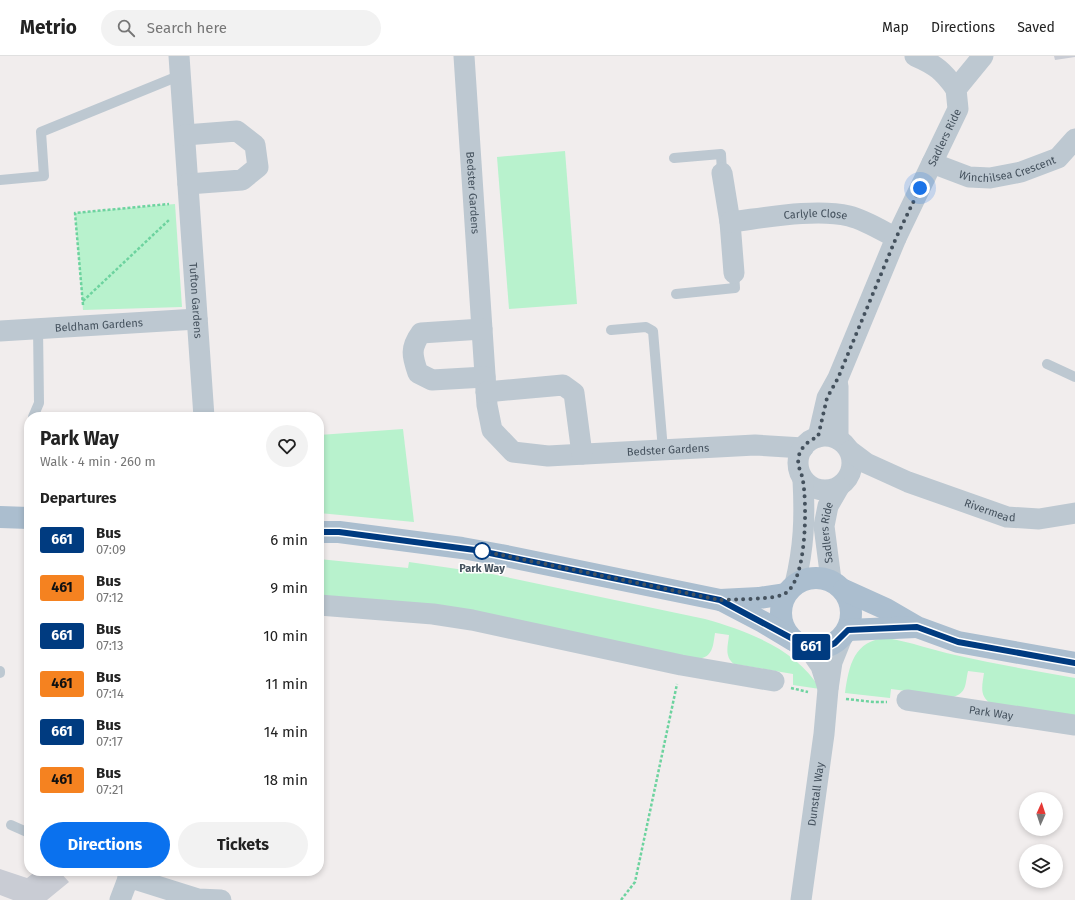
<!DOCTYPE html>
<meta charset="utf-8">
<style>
:root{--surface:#fff;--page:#f2f2f2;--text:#222;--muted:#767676;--line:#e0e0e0;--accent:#0a71ee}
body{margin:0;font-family:"Fira Sans",sans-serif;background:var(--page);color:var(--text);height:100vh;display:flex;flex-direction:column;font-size:15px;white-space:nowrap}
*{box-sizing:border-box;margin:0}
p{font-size:13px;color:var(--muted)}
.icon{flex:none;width:22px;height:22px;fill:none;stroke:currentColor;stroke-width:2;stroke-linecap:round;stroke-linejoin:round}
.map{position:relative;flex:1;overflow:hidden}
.sheet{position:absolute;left:24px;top:356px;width:300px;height:464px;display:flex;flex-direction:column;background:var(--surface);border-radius:16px;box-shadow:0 2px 6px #0003}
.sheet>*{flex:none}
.badge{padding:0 8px;border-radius:3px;font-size:14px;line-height:26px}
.needle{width:26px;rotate:3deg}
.controls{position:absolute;left:1019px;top:736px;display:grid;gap:8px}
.controls a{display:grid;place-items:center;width:44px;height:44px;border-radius:50%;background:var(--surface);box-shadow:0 2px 6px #0003;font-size:20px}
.you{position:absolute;width:20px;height:20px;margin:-10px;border:3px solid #fff;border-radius:50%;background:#1a73e8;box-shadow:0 0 0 6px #1a73e833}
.map>.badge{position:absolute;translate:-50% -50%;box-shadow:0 0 0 2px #fff}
h2{padding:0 16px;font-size:15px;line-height:36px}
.round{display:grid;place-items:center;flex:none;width:42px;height:42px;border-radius:21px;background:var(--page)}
.headline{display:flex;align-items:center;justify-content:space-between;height:68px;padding:0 16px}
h1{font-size:19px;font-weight:700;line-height:30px}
.primary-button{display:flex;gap:8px;margin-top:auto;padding:8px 16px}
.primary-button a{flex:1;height:46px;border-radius:24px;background:var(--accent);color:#fff;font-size:16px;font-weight:700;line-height:46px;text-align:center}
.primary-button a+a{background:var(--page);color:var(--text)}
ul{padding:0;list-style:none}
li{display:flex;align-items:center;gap:12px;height:48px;padding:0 16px}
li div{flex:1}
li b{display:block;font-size:15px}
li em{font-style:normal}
li .badge{min-width:44px;font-weight:700;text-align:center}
header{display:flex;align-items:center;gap:24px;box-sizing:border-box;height:56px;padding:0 20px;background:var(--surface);border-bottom:1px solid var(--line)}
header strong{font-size:19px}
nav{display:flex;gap:22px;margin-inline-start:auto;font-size:14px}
.search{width:280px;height:36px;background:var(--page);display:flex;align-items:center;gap:10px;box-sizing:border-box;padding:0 14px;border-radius:22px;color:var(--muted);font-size:15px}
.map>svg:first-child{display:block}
.green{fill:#b8f2cd}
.building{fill:#c9ccd4}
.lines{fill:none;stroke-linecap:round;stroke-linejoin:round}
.path{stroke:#6dd39f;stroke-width:2.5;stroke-dasharray:3 2;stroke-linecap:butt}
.service{stroke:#bdc8d1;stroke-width:10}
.minor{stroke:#bdc8d1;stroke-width:21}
.primary{stroke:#abbecf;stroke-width:22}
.line-casing{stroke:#fff;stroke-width:9}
.line{stroke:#003b80;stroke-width:6}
.walk{stroke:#44515d;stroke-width:4;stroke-dasharray:0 7.2}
.stop-dot{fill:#fff;stroke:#003b80;stroke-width:2}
.labels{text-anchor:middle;stroke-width:3;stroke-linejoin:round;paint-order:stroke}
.street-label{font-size:11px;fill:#44515d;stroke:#fff}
.stop-label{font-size:11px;font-weight:bold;fill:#44515d;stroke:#fff}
</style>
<header>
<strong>Metrio</strong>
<div class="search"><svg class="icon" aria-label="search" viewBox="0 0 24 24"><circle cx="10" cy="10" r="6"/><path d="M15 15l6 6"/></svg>Search here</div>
<nav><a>Map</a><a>Directions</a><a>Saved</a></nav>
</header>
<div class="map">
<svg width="1075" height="844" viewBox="0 0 1075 844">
<rect width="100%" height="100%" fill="#f1eded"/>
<g class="green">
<path d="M565,95L577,248L509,253L497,101Z"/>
<path d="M175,148L182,251L83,254L75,157Z"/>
<path d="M403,373L414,466L319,457V379Z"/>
<path d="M319,503L408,512L409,506L492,518L705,563C747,575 797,593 820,633L793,629V618L734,608C724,600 728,590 729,579L715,577C713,590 713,601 698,603L319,540Z"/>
<path d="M887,582C911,586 932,594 955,599C995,608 1035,615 1075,622V661L992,648C979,641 982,630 984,617L968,615C965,628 967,637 953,641L891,633L890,642L845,637C849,609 854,584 887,582Z"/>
</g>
<g class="building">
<path d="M1054,0H1075V1L1055,4Z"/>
<path d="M0,813L27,822L36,815H59L69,826L47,844H13L0,839Z"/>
</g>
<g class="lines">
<g class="path">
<path d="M83,245L170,163"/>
<path d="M83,249L75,157L169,148"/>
<path d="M791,632L808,636"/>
<path d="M846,643L874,646H887"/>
<path d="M621,844L635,826L677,628"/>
</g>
<g class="service">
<path d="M674,102L721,98L722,117"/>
<path d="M0,124L44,120L41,76L181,19"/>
<path d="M676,238L735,232L734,217"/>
<path d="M611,274L646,271L653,275L663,394"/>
<path d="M1047,308L1075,321"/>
<path d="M33,361L39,347L38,272"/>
<path d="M0,615V617"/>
<path d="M11,769L29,777"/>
</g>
<g class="minor">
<path id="s1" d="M179,0L204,361"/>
<path id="s2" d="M464,0L487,349L492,374L513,396L548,400L755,389L803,392"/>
<path d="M915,0C936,9 943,15 956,33"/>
<path d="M185,79L237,75L255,89L258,111L242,124L188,128"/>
<path id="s3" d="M932,107L969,121L990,122L1021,116L1058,102L1075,83"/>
<path d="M722,117L730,166L734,217"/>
<path id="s4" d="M730,166C764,162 815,152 849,160C865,164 881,174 896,182"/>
<path d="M482,273L421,277C410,292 412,300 418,317L432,324L485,321"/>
<path id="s5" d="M0,275L197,263"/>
<path d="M486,336L563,329L574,337L582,398"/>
<circle cx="825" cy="407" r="27"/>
<path id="s6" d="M818,381L827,342L838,322L896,182L958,53L956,33L983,0"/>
<path d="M838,383V330"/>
<path id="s7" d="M850,395L866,407L908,426L1007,461L1039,463L1075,457"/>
<path id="s8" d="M831,524L824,470L828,450L839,431"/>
<path d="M795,528C804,491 805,462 803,424"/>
<path d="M319,549L433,558L472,564L681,609L774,625"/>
<path d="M808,591L821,610L828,632"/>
<path id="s9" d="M907,644L1075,669"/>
<path d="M128,821L198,843L221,844"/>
<path d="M120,844L131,815"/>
<path id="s10" d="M801,844L824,678L828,633L832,606L842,581"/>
</g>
<g class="primary">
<path d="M0,461L29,462"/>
<path d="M319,476H339L462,492L501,499L720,544L759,542L785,538"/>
<circle cx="816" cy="557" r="35"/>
<path d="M844,534L886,553L917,571L958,586L1075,607"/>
<path d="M721,544L763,566L793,584"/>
<path d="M848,574L916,571"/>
</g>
</g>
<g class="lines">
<defs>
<path id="line" d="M319,476H339L475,494L720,544L808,591H827L835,587L848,574L917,571L958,586L1075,607"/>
</defs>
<use href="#line" class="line-casing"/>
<use href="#line" class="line"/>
<path class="walk" d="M482,495L720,544C734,543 777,544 786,537C807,522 807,449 803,425C802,416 796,410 799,399C802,390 809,384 818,381L827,342L838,322L896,182L920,132"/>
</g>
<circle class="stop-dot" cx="482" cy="495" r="8"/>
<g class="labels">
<g class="street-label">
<text dy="4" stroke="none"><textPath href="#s6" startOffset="326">Sadlers Ride</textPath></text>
<text dy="4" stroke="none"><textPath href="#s3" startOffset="79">Winchilsea Crescent</textPath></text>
<text dy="4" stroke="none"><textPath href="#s2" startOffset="137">Bedster Gardens</textPath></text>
<text dy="4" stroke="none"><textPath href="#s4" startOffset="86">Carlyle Close</textPath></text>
<text dy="4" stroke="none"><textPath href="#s1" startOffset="245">Tufton Gardens</textPath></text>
<text dy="4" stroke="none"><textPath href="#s5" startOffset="99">Beldham Gardens</textPath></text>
<text dy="4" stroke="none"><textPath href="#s2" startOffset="561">Bedster Gardens</textPath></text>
<text dy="4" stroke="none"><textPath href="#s7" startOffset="153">Rivermead</textPath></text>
<text dy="4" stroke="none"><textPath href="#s8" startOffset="48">Sadlers Ride</textPath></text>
<text dy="4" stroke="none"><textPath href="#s9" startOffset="85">Park Way</textPath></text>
<text dy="4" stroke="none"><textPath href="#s10" startOffset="107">Dunstall Way</textPath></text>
</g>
<g class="stop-label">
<text x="482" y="516">Park Way</text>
</g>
</g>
</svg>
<div class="controls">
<a><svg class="needle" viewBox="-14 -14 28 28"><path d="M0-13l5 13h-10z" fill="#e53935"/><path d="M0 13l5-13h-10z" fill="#767676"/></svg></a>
<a><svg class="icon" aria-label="layers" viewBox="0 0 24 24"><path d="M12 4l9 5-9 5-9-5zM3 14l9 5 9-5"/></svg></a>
</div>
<div class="you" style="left:920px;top:132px"></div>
<b class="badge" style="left:811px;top:591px;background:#003b80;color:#fff">661</b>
<section class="sheet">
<div class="headline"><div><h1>Park Way</h1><p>Walk · 4 min · 260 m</p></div><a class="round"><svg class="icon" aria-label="heart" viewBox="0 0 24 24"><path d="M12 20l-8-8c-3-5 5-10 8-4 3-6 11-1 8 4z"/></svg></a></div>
<h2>Departures</h2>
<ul>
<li><span class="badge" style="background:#003b80;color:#fff">661</span><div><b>Bus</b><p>07:09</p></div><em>6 min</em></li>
<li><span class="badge" style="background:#f58220;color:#111">461</span><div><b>Bus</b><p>07:12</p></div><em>9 min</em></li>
<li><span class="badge" style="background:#003b80;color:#fff">661</span><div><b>Bus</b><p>07:13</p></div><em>10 min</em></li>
<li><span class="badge" style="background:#f58220;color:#111">461</span><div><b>Bus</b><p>07:14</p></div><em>11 min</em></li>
<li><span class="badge" style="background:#003b80;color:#fff">661</span><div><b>Bus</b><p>07:17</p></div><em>14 min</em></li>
<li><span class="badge" style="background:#f58220;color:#111">461</span><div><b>Bus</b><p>07:21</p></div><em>18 min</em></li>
</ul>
<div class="primary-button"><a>Directions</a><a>Tickets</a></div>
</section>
</div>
